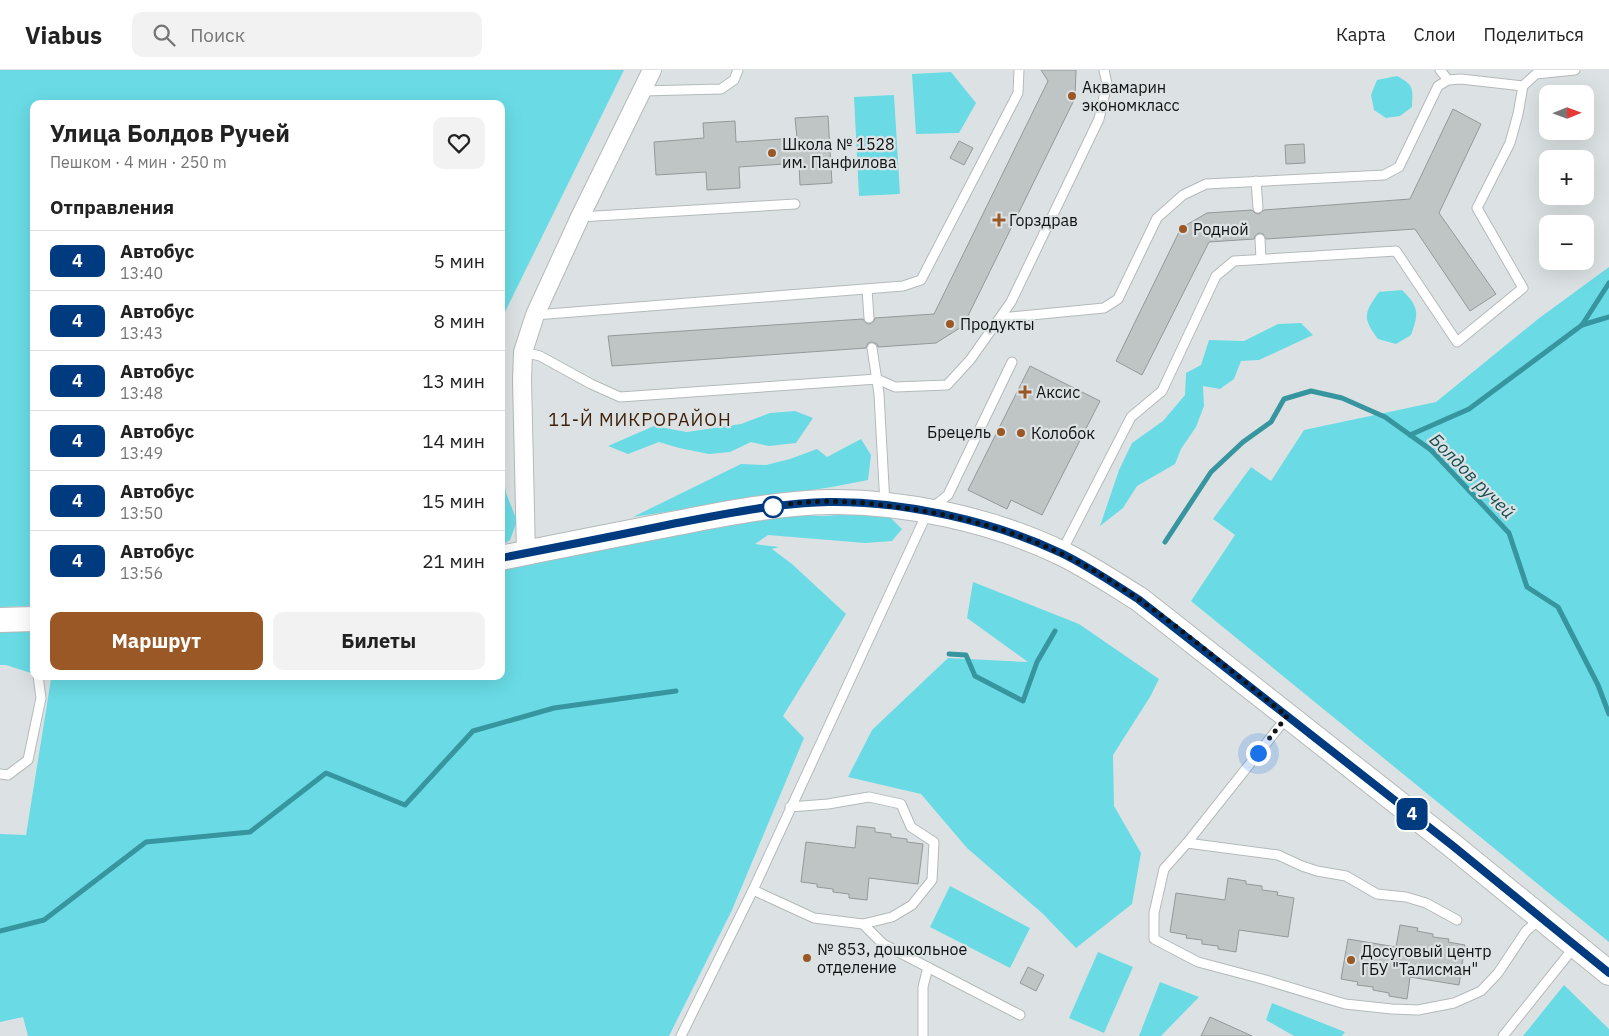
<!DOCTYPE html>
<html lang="ru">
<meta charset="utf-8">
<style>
:root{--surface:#fff;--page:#f2f2f2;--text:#222;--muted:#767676;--line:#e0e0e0;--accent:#9b5827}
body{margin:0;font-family:"IBM Plex Sans",sans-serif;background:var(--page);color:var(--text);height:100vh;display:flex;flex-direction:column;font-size:19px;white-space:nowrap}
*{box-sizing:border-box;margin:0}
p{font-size:16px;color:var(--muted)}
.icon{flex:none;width:28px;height:28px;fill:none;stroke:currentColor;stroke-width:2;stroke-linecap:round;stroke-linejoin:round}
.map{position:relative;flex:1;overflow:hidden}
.drawer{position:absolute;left:30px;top:30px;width:475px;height:580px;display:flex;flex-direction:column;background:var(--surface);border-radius:10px;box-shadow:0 5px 20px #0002}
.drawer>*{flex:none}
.badge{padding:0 10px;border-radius:8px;font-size:18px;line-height:32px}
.needle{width:32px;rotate:89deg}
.fabs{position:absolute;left:1539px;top:15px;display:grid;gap:10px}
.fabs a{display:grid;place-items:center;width:55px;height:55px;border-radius:10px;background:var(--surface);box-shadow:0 5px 20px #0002;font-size:25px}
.you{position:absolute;width:25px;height:25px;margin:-12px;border:4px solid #fff;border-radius:50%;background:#1a73e8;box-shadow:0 0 0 8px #1a73e833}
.map>.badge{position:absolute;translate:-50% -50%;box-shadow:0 0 0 2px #fff}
h2{padding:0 20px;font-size:19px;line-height:45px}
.round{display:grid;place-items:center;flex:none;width:52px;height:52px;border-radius:10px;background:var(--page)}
.overview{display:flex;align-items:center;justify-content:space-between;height:85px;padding:0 20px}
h1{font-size:24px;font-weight:700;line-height:38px}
.action{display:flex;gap:10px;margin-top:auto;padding:10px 20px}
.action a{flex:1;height:58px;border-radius:10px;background:var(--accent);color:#fff;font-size:20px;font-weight:700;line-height:58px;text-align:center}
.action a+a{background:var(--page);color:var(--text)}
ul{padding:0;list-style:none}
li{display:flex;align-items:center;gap:15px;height:60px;padding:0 20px;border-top:1px solid var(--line)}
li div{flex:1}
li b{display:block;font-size:19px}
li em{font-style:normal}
li .badge{min-width:55px;font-weight:700;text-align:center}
header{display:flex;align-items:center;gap:30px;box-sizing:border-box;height:70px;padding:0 25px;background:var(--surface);border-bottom:1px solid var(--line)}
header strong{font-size:24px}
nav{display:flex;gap:28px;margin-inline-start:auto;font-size:18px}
.search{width:350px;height:45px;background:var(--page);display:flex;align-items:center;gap:12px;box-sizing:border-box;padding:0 18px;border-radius:10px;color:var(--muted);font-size:19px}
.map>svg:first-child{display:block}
.green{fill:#6adbe5}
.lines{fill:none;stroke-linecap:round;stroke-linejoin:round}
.stream{stroke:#36959e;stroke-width:5}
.building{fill:#bfc5c5;stroke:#939899}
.lane-casing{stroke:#b4b9ba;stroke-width:11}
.street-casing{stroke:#b4b9ba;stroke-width:20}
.secondary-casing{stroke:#b4b9ba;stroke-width:26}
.lane{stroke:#fff;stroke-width:9}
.street{stroke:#fff;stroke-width:18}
.secondary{stroke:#fff;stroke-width:24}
.line-casing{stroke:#fff;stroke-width:11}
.line{stroke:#003b80;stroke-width:8}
.walk{stroke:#101213;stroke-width:5;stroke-dasharray:0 9}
.poi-dot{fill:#9b5827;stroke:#dce2e3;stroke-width:2}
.stop-dot{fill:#fff;stroke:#003b80;stroke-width:2.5}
.labels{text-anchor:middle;stroke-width:4.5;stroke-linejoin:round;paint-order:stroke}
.poi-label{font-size:16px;fill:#101213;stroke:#dce2e3;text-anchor:start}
.neighbourhood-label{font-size:18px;letter-spacing:1px;fill:#402009;stroke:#dce2e3}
.water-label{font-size:18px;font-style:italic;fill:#154c50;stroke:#dce2e3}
</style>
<header>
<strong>Viabus</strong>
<div class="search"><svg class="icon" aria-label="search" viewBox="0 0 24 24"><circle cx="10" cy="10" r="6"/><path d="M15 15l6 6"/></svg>Поиск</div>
<nav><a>Карта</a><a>Слои</a><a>Поделиться</a></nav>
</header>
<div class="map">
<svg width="1609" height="966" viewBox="0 0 1609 966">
<rect width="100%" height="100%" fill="#dce2e3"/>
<g class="green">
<path d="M0,0H624L503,246L501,255V34H34V536L0,537Z"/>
<path d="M951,2L976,33L959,63L916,64L912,4Z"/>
<path d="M1397,6C1414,15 1413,18 1412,37L1400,46L1386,48L1374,40L1371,25L1377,10Z"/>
<path d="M894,25L900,124L859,126L854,27Z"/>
<path d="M1609,197V872L1191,531L1235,465L1213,449L1251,397L1271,411L1304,360L1436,332L1538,249Z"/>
<path d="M1402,220C1419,237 1419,243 1411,265L1396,274L1378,269C1362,248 1364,243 1379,222Z"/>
<path d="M1301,253L1313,265L1259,290L1241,291L1234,309L1220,319L1203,316L1204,336L1196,357L1181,379L1175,394L1137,416L1123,438L1100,456L1119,400L1132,373L1163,351L1185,325L1186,303L1201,295L1209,270L1244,271L1278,254Z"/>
<path d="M795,341L813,348L796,373L769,376L751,372L730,382L709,384L679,378L659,372L628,384L608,376L654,356L687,362L741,354L770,343Z"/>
<path d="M861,369L871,385L868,410L832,417L633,447L741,394L766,395L790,389L817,379L827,387Z"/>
<path d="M501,385L506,423L517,451L510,470L501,476Z"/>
<path d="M854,444L890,447L902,459L892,471L865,473L768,465L755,474L779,477L772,479L792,494L846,544L783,646L804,668L732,840L669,966H28L23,947L0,952V764L26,765L51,609L41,606H501V499L706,458L792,445L824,446Z"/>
<path d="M973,512L1079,554L1159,609L1150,627L1113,685L1114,736L1141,783L1132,834L1076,878L1042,843L967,778L921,724L848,707L872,660L948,588L1028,592L967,548Z"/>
<path d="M34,558V604L6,595H0V559Z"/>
<path d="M950,816L1030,858L1010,898L930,857Z"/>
<path d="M1098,882L1133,897L1104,963L1069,948Z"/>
<path d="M1160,912L1199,927L1161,966H1139Z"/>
<path d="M1564,915L1609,959V966H1523Z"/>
<path d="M1272,933L1345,962L1342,966H1294L1266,950Z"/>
</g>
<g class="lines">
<g class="stream">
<path d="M1582,255L1609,247"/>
<path d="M1410,365L1469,339L1582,255L1609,213"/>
<path d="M1165,472L1211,402L1243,372L1271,352L1284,329L1311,321L1342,328L1385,347L1431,380L1509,463L1527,517L1558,537L1598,615L1609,644"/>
<path d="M949,584L966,585L975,606L1023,631L1037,592L1055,561"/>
<path d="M0,861L44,850L146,772L250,762L326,703L405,735L473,661L554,638L676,621"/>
</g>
</g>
<g class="building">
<path d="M1041,0H1076L1075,28L963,256L936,273L878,277L877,274L872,272L868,273L866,278L612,296L608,266L863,249L866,253L870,254L874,251L875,248L934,244L1048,11Z"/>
<path d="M1453,39L1481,54L1439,143L1496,224L1470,241L1415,159L1266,169L1263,164L1259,163L1255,166L1254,169L1209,172L1142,305L1116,291L1181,158L1207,143L1252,140L1255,143L1259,144L1264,140L1410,129Z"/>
<path d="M828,46L832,113L800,115L799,93L739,97L740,118L707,120L706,102L656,105L654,72L704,68L703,53L735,51L736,72L797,68L795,48Z"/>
<path d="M959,71L973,78L964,95L950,88Z"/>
<path d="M1304,74L1305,93L1286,94L1285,75Z"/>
<path d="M1030,296L1100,331L1042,445L1011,430L1007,439L968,420Z"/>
<path d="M857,756L875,758V762L891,764V767L907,769V772L923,774L918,814L869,808L867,830L849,828V824L833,822V819L817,817V814L801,812L806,772L855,778Z"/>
<path d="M1228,808L1246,811V814L1262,816V820L1278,822L1277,825L1294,828L1288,867L1239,860L1236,882L1218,879V876L1202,874V870L1186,868L1187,865L1170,862L1176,823L1225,830Z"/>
<path d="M1400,855L1418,858L1417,861L1433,864V867L1449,869L1448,872L1465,875L1459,915L1410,907L1407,929L1389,926V923L1373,920V917L1357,915L1358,912L1341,909L1348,869L1396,877Z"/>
<path d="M1028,897L1044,905L1036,921L1020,913Z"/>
<path d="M1210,947L1252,966H1201Z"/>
</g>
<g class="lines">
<defs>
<g id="lane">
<path d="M1440,0L1448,10"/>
<path d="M642,21L721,19L734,10L738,0"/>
<path d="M1256,111L1258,138"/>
<path d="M580,147L795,134"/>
<path d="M1260,169L1261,189"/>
<path d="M867,219L869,248"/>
<path d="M535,245L903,216L921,210L1018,23L1019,0"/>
<path d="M1001,248L1104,238L1118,229L1157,148L1183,125L1206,114L1384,105L1399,97L1438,16L1448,10L1461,9L1523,16"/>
<path d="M872,278L879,324L885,435"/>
<path d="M523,282L540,286L591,314L620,327L877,309L895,317L947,315L970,290L1011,232L1099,49L1107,14L1104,0"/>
<path d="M1062,481L1131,347L1162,321L1216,206L1234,191L1396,181L1457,272L1523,218L1477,138L1510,73L1518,44L1523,16L1536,4L1575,0"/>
<path d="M1287,647L1187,773L1164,799L1154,843V869L1198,892L1262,909L1345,934L1392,939L1418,940L1454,933L1481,921L1498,903L1526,861L1541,848"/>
<path d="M0,704L8,705L28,690L41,628L38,606"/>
<path d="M1187,773L1278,785L1302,796L1317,801L1346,806L1377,824L1406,827L1426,833L1457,850"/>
<path d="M753,820L814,848L863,854L892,847L912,835L932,810L934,772L911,757L901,734L869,727L828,734L790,737"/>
<path d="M863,854L883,874L1020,945"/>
<path d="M681,966L753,820L928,441L948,425L1012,292"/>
<path d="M923,966V917L928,897"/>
<path d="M1503,966L1575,876"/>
</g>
<path id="street" d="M526,483L522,310L523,282L535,245L580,147L652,0"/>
<g id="secondary">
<path d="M501,488C558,476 615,465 672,454C724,444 777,433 829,432C904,431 993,450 1061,483C1088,496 1113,513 1139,529L1453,776L1609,903"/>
<path d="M0,550L34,549"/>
</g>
</defs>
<use href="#lane" class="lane-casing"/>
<use href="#street" class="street-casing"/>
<use href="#secondary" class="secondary-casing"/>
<use href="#lane" class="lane"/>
<use href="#street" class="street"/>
<use href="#secondary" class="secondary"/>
</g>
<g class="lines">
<defs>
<path id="line" d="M501,488C558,477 615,466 672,454C724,444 777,433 829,432C903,431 994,451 1061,483C1088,496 1113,513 1138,529L1453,776L1609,903"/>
</defs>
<use href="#line" class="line-casing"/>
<use href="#line" class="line"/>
<path class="walk" d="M773,437C812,428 857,431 897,437C952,444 1010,459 1060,483C1143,522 1216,590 1287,646L1258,683"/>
</g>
<g class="poi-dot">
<circle cx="1072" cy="26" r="5"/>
<circle cx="772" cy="83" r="5"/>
<path d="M996.5 142.5h5v5h5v5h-5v5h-5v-5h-5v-5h5z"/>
<circle cx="1183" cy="159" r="5"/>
<circle cx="950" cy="254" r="5"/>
<path d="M1022.5 314.5h5v5h5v5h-5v5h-5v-5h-5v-5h5z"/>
<circle cx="1001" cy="362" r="5"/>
<circle cx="1021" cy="363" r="5"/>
<circle cx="807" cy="888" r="5"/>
<circle cx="1351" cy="890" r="5"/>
</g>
<circle class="stop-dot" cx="773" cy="437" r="10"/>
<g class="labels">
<g class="poi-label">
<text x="1082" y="23">Аквамарин<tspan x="1082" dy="18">экономкласс</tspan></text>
<text x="782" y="80">Школа № 1528<tspan x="782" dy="18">им. Панфилова</tspan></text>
<text x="1009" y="156">Горздрав</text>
<text x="1193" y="165">Родной</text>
<text x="960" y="260">Продукты</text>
<text x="1036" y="328">Аксис</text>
<text x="991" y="368" text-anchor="end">Брецель</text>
<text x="1031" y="369">Колобок</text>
<text x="817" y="885">№ 853, дошкольное<tspan x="817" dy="18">отделение</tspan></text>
<text x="1361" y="887">Досуговый центр<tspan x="1361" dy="18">ГБУ "Талисман"</tspan></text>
</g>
<g class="neighbourhood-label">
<text x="640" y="356">11-Й МИКРОРАЙОН</text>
</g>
<g class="water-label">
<text transform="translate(1472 406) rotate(45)" y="6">Болдов ручей</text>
</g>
</g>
</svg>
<div class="fabs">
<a><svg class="needle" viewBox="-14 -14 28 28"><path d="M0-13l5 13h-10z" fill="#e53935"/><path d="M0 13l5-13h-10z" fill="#767676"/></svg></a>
<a>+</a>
<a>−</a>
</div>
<div class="you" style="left:1258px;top:683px"></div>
<b class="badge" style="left:1412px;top:744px;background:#003b80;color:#fff">4</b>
<section class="drawer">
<div class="overview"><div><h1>Улица Болдов Ручей</h1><p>Пешком · 4 мин · 250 m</p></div><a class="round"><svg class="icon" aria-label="heart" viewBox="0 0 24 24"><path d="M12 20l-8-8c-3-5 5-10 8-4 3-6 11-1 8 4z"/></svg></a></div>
<h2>Отправления</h2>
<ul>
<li><span class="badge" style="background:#003b80;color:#fff">4</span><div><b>Автобус</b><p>13:40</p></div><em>5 мин</em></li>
<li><span class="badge" style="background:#003b80;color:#fff">4</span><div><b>Автобус</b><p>13:43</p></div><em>8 мин</em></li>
<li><span class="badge" style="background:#003b80;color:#fff">4</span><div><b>Автобус</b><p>13:48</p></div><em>13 мин</em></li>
<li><span class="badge" style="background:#003b80;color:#fff">4</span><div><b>Автобус</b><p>13:49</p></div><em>14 мин</em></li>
<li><span class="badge" style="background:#003b80;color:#fff">4</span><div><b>Автобус</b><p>13:50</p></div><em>15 мин</em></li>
<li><span class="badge" style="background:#003b80;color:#fff">4</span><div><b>Автобус</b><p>13:56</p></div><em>21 мин</em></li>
</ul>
<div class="action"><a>Маршрут</a><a>Билеты</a></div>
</section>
</div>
